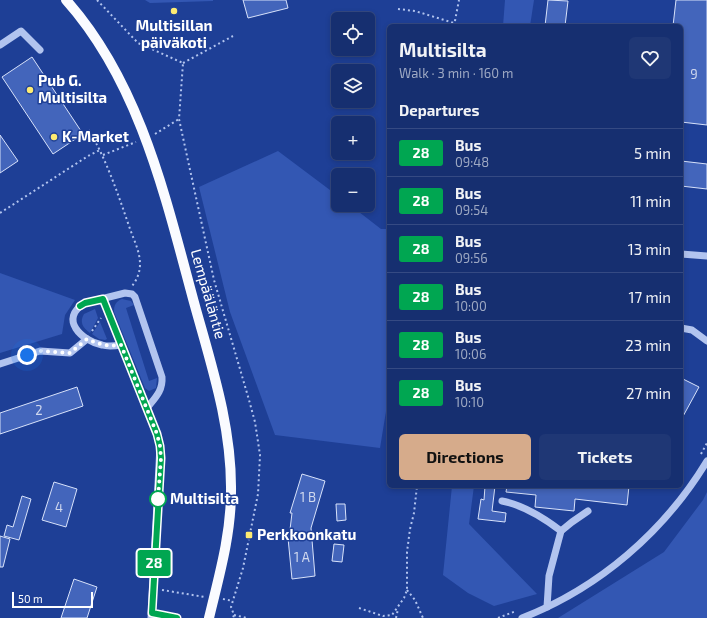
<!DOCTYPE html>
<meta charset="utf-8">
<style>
:root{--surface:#162f70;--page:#1f3775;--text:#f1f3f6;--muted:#9ea9c3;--line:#354a83;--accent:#d6ab8b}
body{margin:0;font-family:"Exo 2",sans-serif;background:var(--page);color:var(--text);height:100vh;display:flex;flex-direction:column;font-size:15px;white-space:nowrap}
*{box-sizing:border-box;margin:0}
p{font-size:13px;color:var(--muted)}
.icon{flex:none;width:22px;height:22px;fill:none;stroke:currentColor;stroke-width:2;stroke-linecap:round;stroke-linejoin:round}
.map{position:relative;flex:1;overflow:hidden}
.panel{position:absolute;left:387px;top:24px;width:296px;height:464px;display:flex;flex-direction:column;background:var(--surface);border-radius:6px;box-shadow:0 2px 6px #0003,0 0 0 1px var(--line)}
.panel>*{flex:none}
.badge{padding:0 8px;border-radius:3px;font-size:14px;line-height:26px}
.fabs{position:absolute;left:331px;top:12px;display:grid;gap:8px}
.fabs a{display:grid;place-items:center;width:44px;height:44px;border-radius:6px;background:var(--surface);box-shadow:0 2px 6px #0003,0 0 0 1px var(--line);font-size:20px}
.scale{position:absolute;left:12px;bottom:10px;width:81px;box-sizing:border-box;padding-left:4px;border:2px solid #fff;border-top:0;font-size:11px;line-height:14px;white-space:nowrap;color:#fff;-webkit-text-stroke:3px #1e3f96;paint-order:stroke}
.you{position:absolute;width:20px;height:20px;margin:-10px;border:3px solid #fff;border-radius:50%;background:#1a73e8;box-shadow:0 0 0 6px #1a73e833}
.map>.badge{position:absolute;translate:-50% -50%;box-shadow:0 0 0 2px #fff}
h2{padding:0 12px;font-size:15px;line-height:36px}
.round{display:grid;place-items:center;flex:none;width:42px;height:42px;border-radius:6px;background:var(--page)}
.overview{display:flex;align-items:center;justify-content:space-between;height:68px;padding:0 12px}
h1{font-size:19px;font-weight:700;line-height:30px}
.action{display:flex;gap:8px;margin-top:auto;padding:8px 12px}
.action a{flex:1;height:46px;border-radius:6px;background:var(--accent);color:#111;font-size:16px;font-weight:700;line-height:46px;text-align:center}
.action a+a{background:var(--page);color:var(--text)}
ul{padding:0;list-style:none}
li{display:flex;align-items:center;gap:12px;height:48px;padding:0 12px;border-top:1px solid var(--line)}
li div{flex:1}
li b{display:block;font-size:15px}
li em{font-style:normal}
li .badge{min-width:44px;font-weight:700;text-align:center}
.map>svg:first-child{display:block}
.green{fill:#3357b3}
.building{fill:#4365bb;stroke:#d8e2fa}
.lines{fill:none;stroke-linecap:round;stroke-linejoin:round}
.path{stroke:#b2c4ef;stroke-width:2;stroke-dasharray:2 3;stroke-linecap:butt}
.minor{stroke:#b2c4ef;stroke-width:7}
.major{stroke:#fafbff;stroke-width:10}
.line-casing{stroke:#fff;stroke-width:9}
.line{stroke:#00a651;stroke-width:6}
.walk{stroke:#fff;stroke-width:4;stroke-dasharray:0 7.2}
.poi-dot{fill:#fdeb72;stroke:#1e3f96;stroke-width:1.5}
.stop-dot{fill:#fff;stroke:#00a651;stroke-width:2}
.labels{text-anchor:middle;stroke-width:3;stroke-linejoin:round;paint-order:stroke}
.number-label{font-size:13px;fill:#d0d8ee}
.poi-label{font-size:15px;font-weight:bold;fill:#fff;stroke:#1e3f96;text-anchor:start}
.street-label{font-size:15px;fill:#fff;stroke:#1e3f96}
.stop-label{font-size:15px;font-weight:bold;fill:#fff;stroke:#1e3f96;text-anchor:start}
</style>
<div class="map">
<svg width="707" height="618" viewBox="0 0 707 618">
<rect width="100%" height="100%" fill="#1e3f96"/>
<g class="green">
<path d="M145,0H213V1L150,3Z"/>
<path d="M505,0H534L530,26H503Z"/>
<path d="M278,151L338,196V205H350L381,229H389V393L380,448L275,435L230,312L199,187Z"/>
<path d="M0,273L75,300L65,315L62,334L0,353Z"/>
<path d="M122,299L131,301L134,305L126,308L149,381L157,378L156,388L149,391L145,388L114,312C114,305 116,301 122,299Z"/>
<path d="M95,309L98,318L90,333C83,328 79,322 84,314Z"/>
<path d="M100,322L107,339L105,340L99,339L92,334Z"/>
<path d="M452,486H474L469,524L537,594L494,606L468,593L443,575Z"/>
<path d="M707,492V618H558L664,552L703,500Z"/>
</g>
<g class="building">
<path d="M243,0H286L288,8L248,18Z"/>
<path d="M548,0L568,1L565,26H545Z"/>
<path d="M676,0H707V125L681,122V26H673Z"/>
<path d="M32,57L83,134L53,154L2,77Z"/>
<path d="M0,135L18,161L0,173Z"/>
<path d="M681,161L707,164V189L681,186Z"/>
<path d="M681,378L699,387L681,420Z"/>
<path d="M77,387L83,406L0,434V413Z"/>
<path d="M302,474L325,481L311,528L315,576L292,579L288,538H289L292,513H290Z"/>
<path d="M54,482L77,489L66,527L42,520Z"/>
<path d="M485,486H495L492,511L506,513L505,522L478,519L481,499L484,500Z"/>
<path d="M507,486H629L627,505L575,499L574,511L535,507L536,495L506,492Z"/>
<path d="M22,496L31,499L19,540L4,536L7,525L13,527Z"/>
<path d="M336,504H345L346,520L337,521Z"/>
<path d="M0,536L10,539L3,567H0Z"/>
<path d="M334,544L344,545L342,562L332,561Z"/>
<path d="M74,579L97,587L87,618H61Z"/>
</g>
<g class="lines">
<g class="path">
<path d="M97,0L138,43L183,63L179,119L187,156L214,280L249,400L255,422L260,455L258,494L243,568L231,607L234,615L233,618"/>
<path d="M398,9L415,11L454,23"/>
<path d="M454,26L459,0"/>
<path d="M183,63L233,36"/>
<path d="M89,130C107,161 118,194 130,229C134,240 140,252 140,264C140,272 137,280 132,286"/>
<path d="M155,134L179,119"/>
<path d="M103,155L136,142"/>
<path d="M0,213L88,156L100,150"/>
<path d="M92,331L101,318"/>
<path d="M701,454L707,443"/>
<path d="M162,590L205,597"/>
<path d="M407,590L415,600L423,618"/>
<path d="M223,599L233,601"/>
<path d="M359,608L383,616L392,615L404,598L407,590V552L410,529L414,513L417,486"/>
<path d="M234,615L247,618"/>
<path d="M396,618L398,609"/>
<path d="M498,618L516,611"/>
</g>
<g class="minor">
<path d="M0,45L21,31L40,50"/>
<path d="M681,254L707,256"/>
<path d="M103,299L157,434L160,446L151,618"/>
<path d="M681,328L692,330L707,341"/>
<path d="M121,345C115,346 109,347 102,345C82,341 58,319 85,303L125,293L132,294L135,297L162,377C163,391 155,398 147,408"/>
<path d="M0,364L40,351L70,353L87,339"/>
<path d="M502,501C523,505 544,518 561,531L549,576L547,607"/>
<path d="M561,531L572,522L588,511"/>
<path d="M152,613L177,618"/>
<path d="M522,618C599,588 664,532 707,461"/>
</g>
<path class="major" d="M66,0C141,84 166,200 195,306C212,367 232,428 231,492C231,535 219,576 209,618"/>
</g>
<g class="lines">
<defs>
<path id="line" d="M80,306L85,303L103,299L157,434L160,446L161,458L152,613L177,618"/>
</defs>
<use href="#line" class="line-casing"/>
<use href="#line" class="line"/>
<path class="walk" d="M27,355L40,351L70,353L87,339C99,344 108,347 121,345L157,434L160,446L161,458L158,499"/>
</g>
<g class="poi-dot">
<circle cx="174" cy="11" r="4"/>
<circle cx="30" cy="90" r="4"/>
<circle cx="54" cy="137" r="4"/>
<rect x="245" y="531" width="8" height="8" rx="2"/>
</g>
<circle class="stop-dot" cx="158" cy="499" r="8"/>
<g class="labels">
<g class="number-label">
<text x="694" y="79">9</text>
<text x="39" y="415">2</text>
<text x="308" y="502">1 B</text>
<text x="59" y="512">4</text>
<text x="302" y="562">1 A</text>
</g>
<g class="poi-label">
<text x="174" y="31" text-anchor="middle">Multisillan<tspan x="174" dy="17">päiväkoti</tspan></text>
<text x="38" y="86">Pub G.<tspan x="38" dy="17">Multisilta</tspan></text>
<text x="62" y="142">K-Market</text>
<text x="257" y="540">Perkkoonkatu</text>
</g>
<g class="street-label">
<text transform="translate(208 294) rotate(74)" y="5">Lempääläntie</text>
</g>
<g class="stop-label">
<text x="170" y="504">Multisilta</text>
</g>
</g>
</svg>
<div class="fabs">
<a><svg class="icon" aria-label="locate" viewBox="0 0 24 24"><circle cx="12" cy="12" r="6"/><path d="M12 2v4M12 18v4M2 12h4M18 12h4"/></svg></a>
<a><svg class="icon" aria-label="layers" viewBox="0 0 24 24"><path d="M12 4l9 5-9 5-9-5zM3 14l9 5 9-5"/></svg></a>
<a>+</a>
<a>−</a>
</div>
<div class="scale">50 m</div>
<div class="you" style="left:27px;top:355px"></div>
<b class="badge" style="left:154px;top:563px;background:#00a651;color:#fff">28</b>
<section class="panel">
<div class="overview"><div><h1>Multisilta</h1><p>Walk · 3 min · 160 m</p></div><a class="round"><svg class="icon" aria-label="heart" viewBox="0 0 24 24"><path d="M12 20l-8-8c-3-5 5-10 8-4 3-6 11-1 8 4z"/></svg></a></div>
<h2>Departures</h2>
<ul>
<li><span class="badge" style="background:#00a651;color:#fff">28</span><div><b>Bus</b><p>09:48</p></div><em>5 min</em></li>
<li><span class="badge" style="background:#00a651;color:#fff">28</span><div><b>Bus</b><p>09:54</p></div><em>11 min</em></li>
<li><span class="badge" style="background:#00a651;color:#fff">28</span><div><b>Bus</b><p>09:56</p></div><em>13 min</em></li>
<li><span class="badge" style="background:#00a651;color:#fff">28</span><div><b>Bus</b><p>10:00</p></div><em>17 min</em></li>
<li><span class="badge" style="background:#00a651;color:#fff">28</span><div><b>Bus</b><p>10:06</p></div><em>23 min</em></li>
<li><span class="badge" style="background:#00a651;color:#fff">28</span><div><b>Bus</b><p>10:10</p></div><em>27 min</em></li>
</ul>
<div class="action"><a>Directions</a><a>Tickets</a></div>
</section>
</div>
